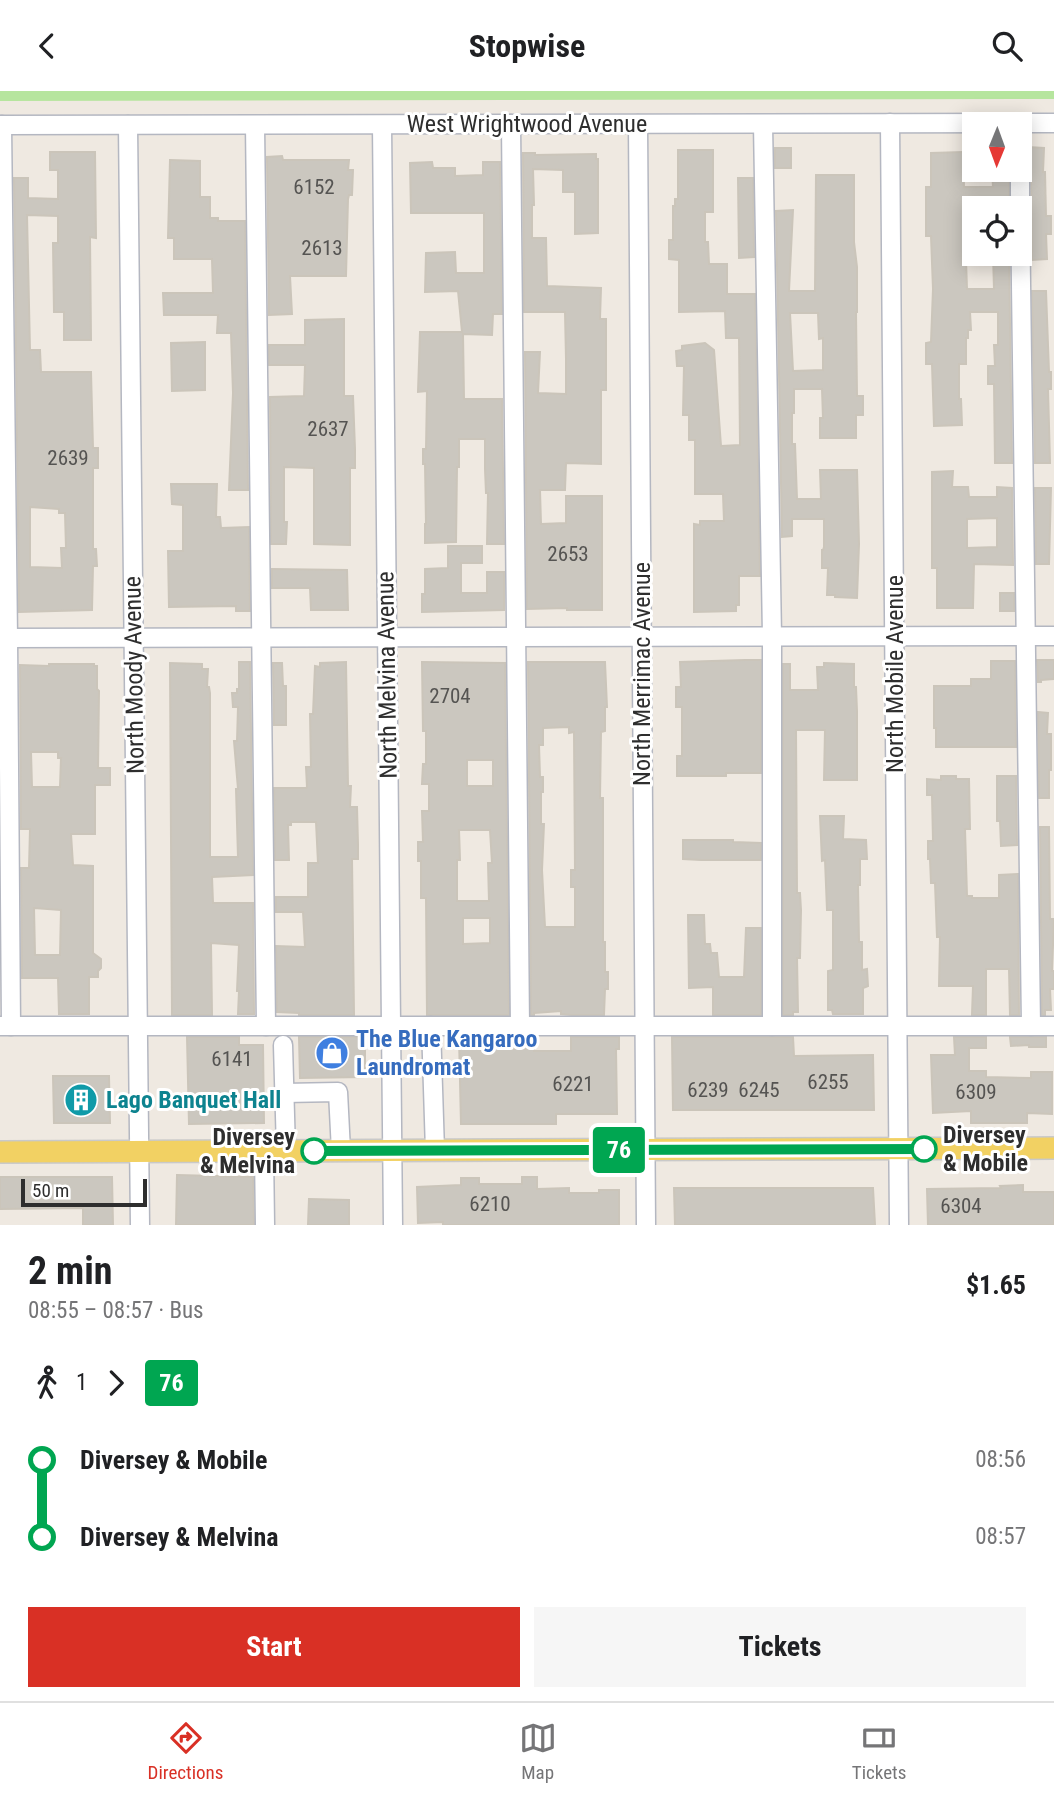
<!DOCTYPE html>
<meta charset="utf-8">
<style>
:root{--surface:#fff;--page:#f6f6f6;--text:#202124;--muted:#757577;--line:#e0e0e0;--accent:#d93025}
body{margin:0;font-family:"Roboto Condensed",sans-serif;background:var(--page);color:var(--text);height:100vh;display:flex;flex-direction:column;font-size:26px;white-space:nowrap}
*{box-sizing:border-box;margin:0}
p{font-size:23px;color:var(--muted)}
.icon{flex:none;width:38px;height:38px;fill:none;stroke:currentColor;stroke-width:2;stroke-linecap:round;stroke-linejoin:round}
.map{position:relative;height:1134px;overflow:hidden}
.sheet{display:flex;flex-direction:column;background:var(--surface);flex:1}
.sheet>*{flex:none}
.badge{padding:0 14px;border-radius:5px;font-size:24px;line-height:46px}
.needle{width:46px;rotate:181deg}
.tools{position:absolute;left:962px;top:21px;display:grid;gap:14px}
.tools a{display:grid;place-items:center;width:70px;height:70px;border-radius:0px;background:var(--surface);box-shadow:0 4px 18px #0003;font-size:35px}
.scale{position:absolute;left:21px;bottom:18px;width:126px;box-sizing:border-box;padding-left:7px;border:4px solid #2e2e2e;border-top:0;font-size:19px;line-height:24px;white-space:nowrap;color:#2e2e2e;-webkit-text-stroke:5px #fff;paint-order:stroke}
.map>.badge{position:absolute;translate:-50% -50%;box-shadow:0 0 0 4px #fff}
.legs{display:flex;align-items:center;gap:10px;height:77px;padding:0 28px;font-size:23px}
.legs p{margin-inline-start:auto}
.head{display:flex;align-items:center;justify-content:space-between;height:119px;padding:0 28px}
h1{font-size:38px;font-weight:700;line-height:52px}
.action{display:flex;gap:14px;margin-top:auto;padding:14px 28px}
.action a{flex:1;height:80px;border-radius:0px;background:var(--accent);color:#fff;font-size:28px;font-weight:700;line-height:80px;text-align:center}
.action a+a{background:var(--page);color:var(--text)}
ul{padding:0 28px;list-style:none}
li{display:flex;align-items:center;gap:24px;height:77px;font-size:26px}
li i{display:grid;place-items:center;width:10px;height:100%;margin:0 9px;background:currentColor}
li i::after{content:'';width:18px;height:18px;margin:-9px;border:5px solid;border-radius:50%;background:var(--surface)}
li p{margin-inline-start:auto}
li:first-child i{background:linear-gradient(#0000 50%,currentColor 0)}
li:last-child i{background:linear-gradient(currentColor 50%,#0000 0)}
header{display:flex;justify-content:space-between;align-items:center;height:91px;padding:0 28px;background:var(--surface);font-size:32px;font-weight:700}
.tabs{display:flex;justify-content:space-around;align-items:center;height:98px;border-top:2px solid var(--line);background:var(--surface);font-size:19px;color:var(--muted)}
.tabs a{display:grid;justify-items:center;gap:4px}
.tabs .on{color:var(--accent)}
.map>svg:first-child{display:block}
.green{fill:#b6e59e}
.building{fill:#cbc7bf;stroke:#cbc5ba;stroke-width:2;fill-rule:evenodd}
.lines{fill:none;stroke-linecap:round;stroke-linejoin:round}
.minor-casing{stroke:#b4b7c1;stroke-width:21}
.major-casing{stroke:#c9c9c9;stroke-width:24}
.minor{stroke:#fff;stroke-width:18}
.major{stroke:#f2d163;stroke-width:21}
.line-1-casing{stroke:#fff;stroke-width:16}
.line-1{stroke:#00a651;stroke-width:10}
.stop-1-dot{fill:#fff;stroke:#00a651;stroke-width:3.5}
.labels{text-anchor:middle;stroke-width:6;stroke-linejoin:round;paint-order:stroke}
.number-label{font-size:21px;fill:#555452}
.street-label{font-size:24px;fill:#2e2e2e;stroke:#fff}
.shop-label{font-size:24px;font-weight:bold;fill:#366cbe;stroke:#fff;text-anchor:start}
.culture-label{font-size:24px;font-weight:bold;fill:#0d838f;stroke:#fff;text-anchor:start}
.stop-label{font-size:24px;font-weight:bold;fill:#2e2e2e;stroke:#fff;text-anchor:start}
</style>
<header><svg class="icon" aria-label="back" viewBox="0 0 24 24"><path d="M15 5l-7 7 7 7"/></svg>Stopwise<svg class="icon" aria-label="search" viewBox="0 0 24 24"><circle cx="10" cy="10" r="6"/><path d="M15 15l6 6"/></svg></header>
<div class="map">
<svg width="1054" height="1134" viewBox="0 0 1054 1134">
<rect width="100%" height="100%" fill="#efe9e1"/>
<path class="green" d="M0,0H1054V8L0,10Z"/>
<g class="building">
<path d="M1027,56L1044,57L1043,81H1045L1046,125H1051V143H1046L1047,168L1032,169L1031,79L1030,74L1026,70Z"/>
<rect x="775" y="57" width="16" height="20"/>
<path d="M678,59H713V121H705V151H708L709,173H727V203H755L760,485H739V514H736V520L694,521V433L700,434V430H724L723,403H695V349H689V324H683L684,275H677L676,260L682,259V255L705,252L714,259L721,355L740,354L739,247H726L725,220L679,221V169L669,168V149H673V115H675V108H678Z"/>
<path d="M50,61H95L96,147L90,146L91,249H64V221H54L53,152H58V125L27,124L30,259H40L41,281H91L93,357H98V377H93V458H96L97,475H93L92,519L19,521L14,87H28V107L58,108V79H50ZM30,416L59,418V422H65L66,457H61L62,477L30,476Z"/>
<path d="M963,61L964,96H993L992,79H1009V116L967,115V147H973L974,169H966L967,198H994L993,163H1009L1012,372H995L994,293H988V275H995L994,254H998V221H970L971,239H968V247H966V273H959V308H961L962,334L934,335L932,273H926V252L931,251L933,198L931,145H926V96H931V62Z"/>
<path d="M523,62H535V64L596,63V68H598V142L575,143V101H563V79L533,78L534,114H532V147H546L547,195L601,197L600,228H606V299H601V373L566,372L565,399H540L541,433L566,432V405H602V519H567V517L527,518L525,261H540L538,302L566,303V268L565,221H524Z"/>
<path d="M282,65L283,69H349L348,79H353L352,104H349L348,108L346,185H290L292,223L269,224L267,66Z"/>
<path d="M170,69L200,70V106H210V127H218V130H245L248,399H229L233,302L231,242H217L218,224H164L163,202H213L212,168H174V147H168Z"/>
<path d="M432,71L433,77H455V85L483,84V71H500L502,223H493L492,244L463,243L464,308H502L504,453H487L488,402H486L485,378V348H459V376H457L456,451L425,452V433H426L425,373H423V358H426L427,300L418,301L420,241H462L458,200L425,201L426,162L455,161L456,182H484V122H411L410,72Z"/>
<path d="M816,84H854V151L857,176V221H856L857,305H863V324H856V347H820V327H823L822,298H794V322H792V353H795L797,408H821L820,379H857L859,453L857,507L835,506V504H827L828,477H822V459H823L824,456V428H792V445L782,446L776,120L793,119L789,200H815ZM790,222H818L819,248L823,247V279L793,280Z"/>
<path d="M738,87H753L754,166L739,167Z"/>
<path d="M1032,200H1046L1049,281H1051V298H1048L1050,372H1035Z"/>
<path d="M344,228V305H353L355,358V377H350V454L314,453V377L284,376V431H287L286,453H271L270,306L304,305L305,274H269V254H305V229Z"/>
<path d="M205,251V299L172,300L171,252Z"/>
<path d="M953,380L952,396H968L969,406H997V396L1012,397L1013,474L974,473L973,517H937V477H932V381ZM997,427V456L967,457V428Z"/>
<path d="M171,393H217L216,426H220L221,437L249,436L250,520H236V515L169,516L168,460H183V414L172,413Z"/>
<path d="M1035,397H1051L1049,473H1036Z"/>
<path d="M448,455H482V472H461V502H487V481H504V519L422,521V503H425V478L448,477Z"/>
<path d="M272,478L347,479L348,519H311L310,497H272Z"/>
<rect x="1000" y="502" width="14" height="18"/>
<path d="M745,569H761V682H726V685H677V665H682V616H676V596H681L680,571Z"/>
<path d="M1037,569H1054V588L1041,589V591H1038Z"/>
<path d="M991,570H1015L1016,656H936V637H934V595H971V588H991Z"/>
<path d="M239,571H250L253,784L212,786L213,812H253L254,923H238L239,900H237L239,854L211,852L212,924H172L170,572L202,573V578H208L207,596H209L210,602V766H238L236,698H238L234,650H237L238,616H233L232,602H237V598H239Z"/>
<path d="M346,571L348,695H351L350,716H357L358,753V768H352L354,924H299V922L277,921L276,855L305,856L303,821H276V806H308V772H318L316,731H291V734H288L289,769H275L274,697H306L307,696L306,676H311L310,623H313L315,575L320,576V572Z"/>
<path d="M422,571L505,572L509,924H427L426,807H421V770H418V751H423L422,720H429V693H422L423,673H426V640H423ZM467,669H493V695H467ZM459,739H490L492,772H488L489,810H457V769H460ZM463,827H490V852L463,853Z"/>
<path d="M528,571H605L607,616H605V640L601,641L600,707H603V851H605V881H608V898H605L604,924H571L561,923V920L534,922V924H531ZM569,636V642L574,641L575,779H571V796H575V836H545L542,779L544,733H541V701H543V686H540L539,654H543V637Z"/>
<path d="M273,572H282L283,595H286V634H274Z"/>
<path d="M824,572L854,573V596H856L857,620V689H824L825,639H796L797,802H800L801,819L800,867H797L798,921H793V924H783V573H790V599H818L817,576H824Z"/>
<path d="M49,573H94V575H97V598L99,600L98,677H110V694H95V743H71L73,774L93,775V862L101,868V877L98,880V886H89V923H59L58,887H22L21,777H29L30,738H21L20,574L49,575ZM31,661H58V667H61L60,696H32ZM34,817L61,819L60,864H35Z"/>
<path d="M1038,621L1048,622L1047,643H1051V679H1049V707H1039Z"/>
<path d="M941,685H956V688H969L970,738H965L967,805H972V807H999V784L1018,783L1019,924H1010L1009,878H986V924H972L973,895H939L940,846H937L935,792H931L930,768H928V750H933L932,704H927V688L941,689Z"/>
<path d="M997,685H1016L1017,754L1001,755L1000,730H997Z"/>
<path d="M820,725H844L843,748L866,749L867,768H860V794H858L859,851H862V879L867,878L868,895L863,897V923H833L832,919H828V880L833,879V819H827L825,769L822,770Z"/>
<path d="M1040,736H1049L1050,828H1054L1052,880H1054V898H1050L1051,919H1045V924H1042Z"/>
<path d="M683,749H733V751L761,752V769H701L683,768Z"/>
<path d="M688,824H704L705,853H710L711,862H717L719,886H744L746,837H761V924H713V896L689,897Z"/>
<path d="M187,946H239V954H263L264,1032L189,1033Z"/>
<path d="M299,946H365V986L300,987Z"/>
<path d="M459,946H534V960H571V946H619V958H616L617,1023H556V1033H461Z"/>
<path d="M672,946H793L794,965L873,964L874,1019H673Z"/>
<path d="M954,946H986V957H969V980H986V986L1031,987V981H1052V1023L1027,1022V1032H971V1020L933,1022L931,964H955Z"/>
<path d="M1010,946H1046V956H1029V954L1011,955Z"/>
<path d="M53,985H109L110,1032H54Z"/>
<path d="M177,1084L253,1086L254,1134H176Z"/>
<path d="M0,1086H112L113,1134H83V1117L0,1118Z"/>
<path d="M522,1086H537V1098L569,1097V1102H599V1099H619V1134H443V1131L418,1132L417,1096L461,1094V1087H479V1093H522Z"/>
<path d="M1023,1094V1101H1054V1134H928L927,1098L1001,1097L1000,1095Z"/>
<path d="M674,1097H873L875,1134H675Z"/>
<path d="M309,1108L349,1109V1134H308Z"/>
</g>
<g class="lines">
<defs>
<g id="minor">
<path d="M890,32L899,1134"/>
<path d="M511,33L520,935"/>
<path d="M638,33L646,1134"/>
<path d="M763,33L772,545V935"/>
<path d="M0,34L1054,32"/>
<path d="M2,34L8,547L11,935"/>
<path d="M128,34L140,1134"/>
<path d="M255,34L266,935"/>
<path d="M382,34L393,1134"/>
<path d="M1020,79V117"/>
<path d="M1020,119L1031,935"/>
<path d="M0,547L1054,545"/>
<path d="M0,935H1054"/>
<path d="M431,935L435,1060"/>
<path d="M283,954L286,1060"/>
<path d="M284,1002L338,1001L341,1060"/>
<path d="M264,1060L265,1134"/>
</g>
<path id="major" d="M0,1061L1054,1057"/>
</defs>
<use href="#minor" class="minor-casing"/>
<use href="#major" class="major-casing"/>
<use href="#minor" class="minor"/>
<use href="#major" class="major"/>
</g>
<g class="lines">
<defs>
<path id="line-1" d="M314,1060L924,1058"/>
</defs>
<use href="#line-1" class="line-1-casing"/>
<use href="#line-1" class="line-1"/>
</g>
<defs>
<symbol id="shop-disc" viewBox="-11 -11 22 22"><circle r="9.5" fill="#3f7fe0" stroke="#fff"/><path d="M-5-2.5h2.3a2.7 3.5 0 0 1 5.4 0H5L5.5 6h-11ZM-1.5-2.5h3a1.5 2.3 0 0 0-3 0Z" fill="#fff"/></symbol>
<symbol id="building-disc" viewBox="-11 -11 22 22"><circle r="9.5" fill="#0f9aa8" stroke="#fff"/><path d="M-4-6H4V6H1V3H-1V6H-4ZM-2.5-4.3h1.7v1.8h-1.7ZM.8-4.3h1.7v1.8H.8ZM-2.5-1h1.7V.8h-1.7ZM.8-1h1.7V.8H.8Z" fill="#fff"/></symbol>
</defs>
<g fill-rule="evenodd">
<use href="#shop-disc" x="313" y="943" width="38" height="38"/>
<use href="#building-disc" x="62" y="990" width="38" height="38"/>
</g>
<g class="stop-1-dot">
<circle cx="924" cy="1058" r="12"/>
<circle cx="314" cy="1060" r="12"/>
</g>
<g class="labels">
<g class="number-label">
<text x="314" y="103">6152</text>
<text x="322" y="164">2613</text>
<text x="328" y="345">2637</text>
<text x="68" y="374">2639</text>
<text x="568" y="470">2653</text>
<text x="450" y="612">2704</text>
<text x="232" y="975">6141</text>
<text x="828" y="998">6255</text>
<text x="573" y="1000">6221</text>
<text x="708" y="1006">6239</text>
<text x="759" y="1006">6245</text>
<text x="976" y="1008">6309</text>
<text x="490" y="1120">6210</text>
<text x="961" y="1122">6304</text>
</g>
<g class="street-label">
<text x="527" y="41">West Wrightwood Avenue</text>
<text transform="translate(642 583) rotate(-90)" y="8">North Merrimac Avenue</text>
<text transform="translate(895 583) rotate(-90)" y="8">North Mobile Avenue</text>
<text transform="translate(134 584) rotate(-91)" y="8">North Moody Avenue</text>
<text transform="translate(387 584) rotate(-91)" y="8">North Melvina Avenue</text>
</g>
<g class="shop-label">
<text x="356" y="956">The Blue Kangaroo<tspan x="356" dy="28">Laundromat</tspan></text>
</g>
<g class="culture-label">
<text x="106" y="1017">Lago Banquet Hall</text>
</g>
<g class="stop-label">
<text x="943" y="1052">Diversey<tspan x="943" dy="28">&amp; Mobile</tspan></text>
<text x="295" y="1054" text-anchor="end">Diversey<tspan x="295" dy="28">&amp; Melvina</tspan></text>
</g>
</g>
</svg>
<div class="tools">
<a><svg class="needle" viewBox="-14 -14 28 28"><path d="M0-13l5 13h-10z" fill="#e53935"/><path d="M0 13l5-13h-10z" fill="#757577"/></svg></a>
<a><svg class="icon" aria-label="locate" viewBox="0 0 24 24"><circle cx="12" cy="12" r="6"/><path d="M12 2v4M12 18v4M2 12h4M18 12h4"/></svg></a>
</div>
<div class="scale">50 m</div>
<b class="badge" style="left:619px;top:1059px;background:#00a651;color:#fff">76</b>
</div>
<section class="sheet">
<div class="head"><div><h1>2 min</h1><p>08:55 – 08:57 · Bus</p></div><b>$1.65</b></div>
<div class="legs"><svg class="icon" aria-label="walk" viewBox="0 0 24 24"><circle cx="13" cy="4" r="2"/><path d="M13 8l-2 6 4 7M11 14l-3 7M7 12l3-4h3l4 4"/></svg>1<svg class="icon" aria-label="forward" viewBox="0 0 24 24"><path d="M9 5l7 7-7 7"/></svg><b class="badge" style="background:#00a651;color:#fff">76</b></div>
<ul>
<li><i style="color:#00a651"></i><b>Diversey &amp; Mobile</b><p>08:56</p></li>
<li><i style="color:#00a651"></i><b>Diversey &amp; Melvina</b><p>08:57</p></li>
</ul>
<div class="action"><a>Start</a><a>Tickets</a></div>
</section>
<nav class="tabs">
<a class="on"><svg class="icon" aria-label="directions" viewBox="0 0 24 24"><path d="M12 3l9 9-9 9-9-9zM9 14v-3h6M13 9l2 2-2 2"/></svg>Directions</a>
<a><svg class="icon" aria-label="map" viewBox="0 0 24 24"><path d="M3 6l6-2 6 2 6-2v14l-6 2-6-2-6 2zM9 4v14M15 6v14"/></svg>Map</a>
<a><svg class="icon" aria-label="tickets" viewBox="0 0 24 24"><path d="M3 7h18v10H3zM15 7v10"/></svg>Tickets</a>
</nav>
